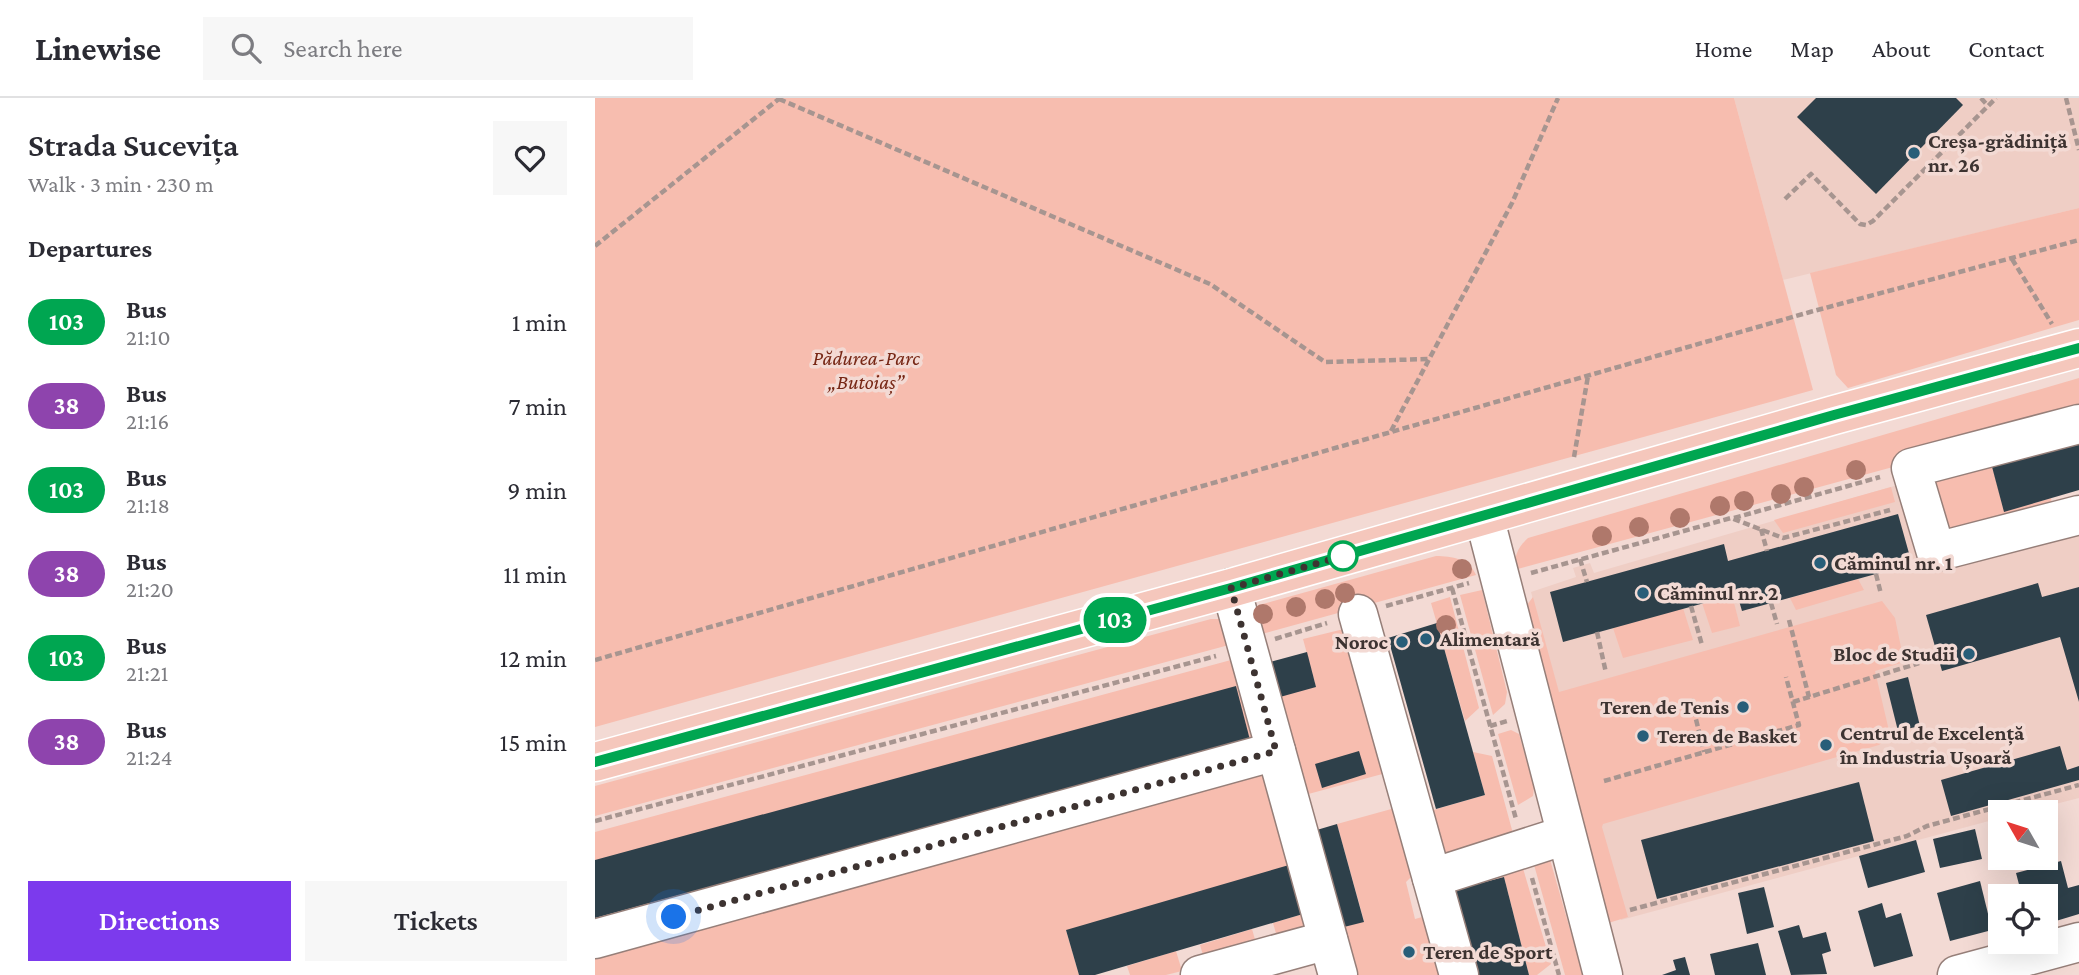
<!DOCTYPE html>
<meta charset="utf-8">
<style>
:root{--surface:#fff;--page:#f7f7f7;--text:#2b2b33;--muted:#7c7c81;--line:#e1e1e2;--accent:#7c3aed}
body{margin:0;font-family:"Crimson Pro",serif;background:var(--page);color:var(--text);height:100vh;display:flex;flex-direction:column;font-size:26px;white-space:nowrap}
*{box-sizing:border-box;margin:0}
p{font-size:23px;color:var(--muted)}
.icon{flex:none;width:38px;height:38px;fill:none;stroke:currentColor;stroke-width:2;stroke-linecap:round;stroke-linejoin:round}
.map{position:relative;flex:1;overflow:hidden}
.side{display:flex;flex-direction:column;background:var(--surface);width:595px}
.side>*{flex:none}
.badge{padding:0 14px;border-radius:23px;font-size:24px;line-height:46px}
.needle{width:46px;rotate:309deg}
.tools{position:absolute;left:1393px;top:702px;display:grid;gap:14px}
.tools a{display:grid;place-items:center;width:70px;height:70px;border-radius:0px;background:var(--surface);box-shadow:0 7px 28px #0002;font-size:35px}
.you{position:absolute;width:35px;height:35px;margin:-18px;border:5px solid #fff;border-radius:50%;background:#1a73e8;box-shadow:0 0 0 10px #1a73e833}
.map>.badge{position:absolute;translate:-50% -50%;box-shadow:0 0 0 4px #fff}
h2{padding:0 28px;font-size:26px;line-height:63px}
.round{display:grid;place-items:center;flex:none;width:74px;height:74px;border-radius:0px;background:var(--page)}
.head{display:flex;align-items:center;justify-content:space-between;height:119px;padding:0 28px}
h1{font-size:33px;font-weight:600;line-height:52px}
.cta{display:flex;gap:14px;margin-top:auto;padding:14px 28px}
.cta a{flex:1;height:80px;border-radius:0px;background:var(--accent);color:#fff;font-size:28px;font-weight:600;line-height:80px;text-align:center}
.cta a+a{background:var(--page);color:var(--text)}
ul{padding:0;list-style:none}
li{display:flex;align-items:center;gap:21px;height:84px;padding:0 28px}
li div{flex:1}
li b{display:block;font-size:26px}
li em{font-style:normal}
li .badge{min-width:77px;font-weight:700;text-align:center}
header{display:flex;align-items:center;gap:42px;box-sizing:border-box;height:98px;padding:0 35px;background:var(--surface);border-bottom:2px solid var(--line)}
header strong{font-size:33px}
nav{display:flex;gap:38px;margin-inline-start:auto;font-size:24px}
.search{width:490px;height:63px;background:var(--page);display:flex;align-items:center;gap:18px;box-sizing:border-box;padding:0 24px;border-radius:0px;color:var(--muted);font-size:26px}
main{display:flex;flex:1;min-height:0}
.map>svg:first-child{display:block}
.built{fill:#efcec5}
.green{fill:#f7bdaf}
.building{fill:#2e404a}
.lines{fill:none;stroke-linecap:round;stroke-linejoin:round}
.minor-casing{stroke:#967f79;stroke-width:41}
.major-casing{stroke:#fff;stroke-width:41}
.path{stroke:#a79590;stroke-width:4.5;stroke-dasharray:7 3.5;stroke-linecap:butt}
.minor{stroke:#fff;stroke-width:38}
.major{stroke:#f5c7bc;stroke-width:38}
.tree{fill:#af786b}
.line-casing{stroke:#fff;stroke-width:16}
.line{stroke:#00a651;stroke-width:10}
.walk{stroke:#3d3331;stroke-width:7;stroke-dasharray:0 12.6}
.poi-dot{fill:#285e79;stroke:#f3dad4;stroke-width:2.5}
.stop-dot{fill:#fff;stroke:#00a651;stroke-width:3.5}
.labels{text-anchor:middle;stroke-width:7;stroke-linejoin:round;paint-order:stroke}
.poi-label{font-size:21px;font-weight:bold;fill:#3d3331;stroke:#f3dad4;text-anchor:start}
.park-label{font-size:21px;font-style:italic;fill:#772715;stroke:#f3dad4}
</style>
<header>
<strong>Linewise</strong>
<div class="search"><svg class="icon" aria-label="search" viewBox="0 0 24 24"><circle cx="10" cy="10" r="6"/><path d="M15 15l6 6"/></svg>Search here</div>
<nav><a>Home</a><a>Map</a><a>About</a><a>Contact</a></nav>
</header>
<main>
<section class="side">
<div class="head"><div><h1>Strada Sucevița</h1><p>Walk · 3 min · 230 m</p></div><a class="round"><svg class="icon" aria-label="heart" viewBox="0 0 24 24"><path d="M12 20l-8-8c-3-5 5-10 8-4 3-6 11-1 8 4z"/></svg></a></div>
<h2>Departures</h2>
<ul>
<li><span class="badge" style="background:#00a651;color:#fff">103</span><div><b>Bus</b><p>21:10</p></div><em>1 min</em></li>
<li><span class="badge" style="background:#8e44ad;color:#fff">38</span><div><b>Bus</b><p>21:16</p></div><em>7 min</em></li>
<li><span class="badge" style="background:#00a651;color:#fff">103</span><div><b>Bus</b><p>21:18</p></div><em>9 min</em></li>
<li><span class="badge" style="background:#8e44ad;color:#fff">38</span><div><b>Bus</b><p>21:20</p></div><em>11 min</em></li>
<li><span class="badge" style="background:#00a651;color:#fff">103</span><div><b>Bus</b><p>21:21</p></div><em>12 min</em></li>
<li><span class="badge" style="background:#8e44ad;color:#fff">38</span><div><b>Bus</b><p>21:24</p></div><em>15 min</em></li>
</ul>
<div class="cta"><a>Directions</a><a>Tickets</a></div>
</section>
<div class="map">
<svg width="1484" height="877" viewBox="0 0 1484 877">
<rect width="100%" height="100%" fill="#f3dad4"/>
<g class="built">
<path d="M1139,0H1484V110L1188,182Z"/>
<path d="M1313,384L1484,433V700L1429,714H1405V720L1026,822L936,494L981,479L978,470L995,465L999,475Z"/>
</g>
<g class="green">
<path d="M0,0H1139L1218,292L0,629Z"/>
<path d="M1484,110V222L1253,290L1241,277L1215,175Z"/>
<path d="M1484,280V313L1320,363L919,472C920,457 922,450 933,440Z"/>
<path d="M1396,365L1410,413L1456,400L1458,413L1355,436L1341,420L1340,380Z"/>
<path d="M1296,389L1300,404L1188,435L1179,422Z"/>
<path d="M841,458C857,458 874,461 881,477L663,537L661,511L664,507Z"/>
<path d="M1263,481L1269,492L1201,512L1195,500Z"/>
<path d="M887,492L912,594L910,606L898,617L865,497Z"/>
<path d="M1137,497L1145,528L1117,535L1107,505Z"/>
<path d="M855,499L884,610L870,623L836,505Z"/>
<path d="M938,499L964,594L1287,503L1300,520L1309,564L1280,573L1295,637L1284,647L1008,726L1007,729L1033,819L1010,826L922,520Z"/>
<path d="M1088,510L1098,542L1028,560L1018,530Z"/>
<path d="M616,521H627L645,544L0,718V688Z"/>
<path d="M757,529L821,774L811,784L820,821L842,815L858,877H754L741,831L769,823L742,726L800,710L791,675L706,698L675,564L721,589L708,541Z"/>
<path d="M647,559L660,644L0,762V734Z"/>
<path d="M916,632L924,636L939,689L938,698L923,707L903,636Z"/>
<path d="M878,654L897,658L920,743L842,766L828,715L890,697Z"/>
<path d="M651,670L674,677L718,828L684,846L678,825L708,816L471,832L484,877H0V849Z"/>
<path d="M952,751L988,877H970L936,756Z"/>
<path d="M925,760L956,866L942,877H934L909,779L860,792Z"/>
<path d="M657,831L663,852L611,867L605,847Z"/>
<path d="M581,853L587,873L571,877H535L532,868Z"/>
</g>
<g class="building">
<path d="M1221,0H1361L1368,7L1281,96L1202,19Z"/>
<path d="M1484,340V392L1409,414L1396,365Z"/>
<path d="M1303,416L1317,466L1147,513L1142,496L968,544L955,494L1129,446L1133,463Z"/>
<path d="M1443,485L1447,499L1484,489V604L1465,539L1347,573L1331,517Z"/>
<path d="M842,525L890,697L841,711L793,540Z"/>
<path d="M712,554L721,589L685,599L675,564Z"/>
<path d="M1313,579L1325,628L1303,633L1291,585Z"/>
<path d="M641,588L655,642L0,820V762Z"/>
<path d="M1465,648L1472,672L1484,668V682L1356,718L1346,682Z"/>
<path d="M764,653L771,676L727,690L720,666Z"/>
<path d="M1264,684L1279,743L1062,801L1046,742Z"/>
<path d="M742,726L769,824L741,831L715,734Z"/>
<path d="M1380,731L1387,761L1345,770L1338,741Z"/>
<path d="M1321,742L1330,774L1273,790L1264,758Z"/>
<path d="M1466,763L1473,790L1484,787V816L1451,826V798H1427L1421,775Z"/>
<path d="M694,767L708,816L500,877H484L471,832Z"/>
<path d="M909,779L934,877H881L860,792Z"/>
<path d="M1385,783L1397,832L1355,843L1342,795Z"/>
<path d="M1169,789L1179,829L1152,836L1143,795Z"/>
<path d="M1287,805L1291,820L1306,815L1318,858L1279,869L1263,813Z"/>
<path d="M1204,827L1208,840L1231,834L1236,853L1227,856L1232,876L1196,877L1183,833Z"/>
<path d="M1163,845L1171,877H1120L1115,856Z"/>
<path d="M1090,859L1095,877H1067L1081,872L1078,862Z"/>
</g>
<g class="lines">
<defs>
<g id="minor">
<path d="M1484,326L1316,370L1341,454L1484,417"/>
<path d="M889,418L1008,877"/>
<path d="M636,490L743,877"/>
<path d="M763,516L864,877"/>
<path d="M837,780L971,737"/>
<path d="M0,841L681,653"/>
<path d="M605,877L733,842"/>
<path d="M1362,877L1484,844"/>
</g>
<path id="major" d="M0,664L636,490L1239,317L1484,250"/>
</defs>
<use href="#minor" class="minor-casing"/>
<use href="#major" class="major-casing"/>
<g class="path">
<path d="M1386,0L1393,8"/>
<path d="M1471,0L1484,52"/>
<path d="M184,1L615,186L730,264L834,261"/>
<path d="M1190,101L1216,76L1265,126L1271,127L1278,123L1401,0"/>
<path d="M0,148L185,0"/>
<path d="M1417,161L1457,226"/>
<path d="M796,333L917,105L963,0"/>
<path d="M979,359L993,278"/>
<path d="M1139,420L1285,379"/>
<path d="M1166,431L1172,453"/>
<path d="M985,461L992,484"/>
<path d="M936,475L1136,420L1188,440L1295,412"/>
<path d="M1281,476L1286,496"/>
<path d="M857,490L921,721"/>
<path d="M1176,505L1182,526"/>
<path d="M791,508L874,485"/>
<path d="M1096,508L1107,547"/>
<path d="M1194,522L1214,599"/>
<path d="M1002,534L1011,575"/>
<path d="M680,541L732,525"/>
<path d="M0,562L1215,214L1484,142"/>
<path d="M1096,601L1109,654"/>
<path d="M1198,604L1324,565"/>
<path d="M895,628L912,623"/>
<path d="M1009,683L1204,627L1191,579"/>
<path d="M0,723L621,558"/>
<path d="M937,780L964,877"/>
<path d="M1035,812L1312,738L1332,728L1484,687"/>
</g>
<use href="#minor" class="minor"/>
<use href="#major" class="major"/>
</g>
<g class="tree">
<circle cx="1261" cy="372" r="10"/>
<circle cx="1209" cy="389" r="10"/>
<circle cx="1186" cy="396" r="10"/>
<circle cx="1149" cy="403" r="10"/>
<circle cx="1125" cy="408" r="10"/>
<circle cx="1085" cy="420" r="10"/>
<circle cx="1044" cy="429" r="10"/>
<circle cx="1007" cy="438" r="10"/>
<circle cx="867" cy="471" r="10"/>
<circle cx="750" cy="495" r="10"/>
<circle cx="730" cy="501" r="10"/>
<circle cx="701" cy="509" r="10"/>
<circle cx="668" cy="516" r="10"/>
<circle cx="851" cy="527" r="10"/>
</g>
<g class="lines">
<defs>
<path id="line" d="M0,664L636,490L1239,317L1484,250"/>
</defs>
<use href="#line" class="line-casing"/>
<use href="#line" class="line"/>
<path class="walk" d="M79,819L681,653L636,490L748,458"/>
</g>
<g class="poi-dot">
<circle cx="1319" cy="55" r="7"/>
<circle cx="1225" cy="465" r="7"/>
<circle cx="1048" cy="495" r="7"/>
<circle cx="831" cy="541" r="7"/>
<circle cx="807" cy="544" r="7"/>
<circle cx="1374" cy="556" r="7"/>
<circle cx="1148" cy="609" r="7"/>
<circle cx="1048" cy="638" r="7"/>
<circle cx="1231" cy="647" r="7"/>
<circle cx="814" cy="854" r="7"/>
</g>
<circle class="stop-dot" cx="748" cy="458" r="14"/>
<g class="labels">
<g class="poi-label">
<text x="1333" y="50">Creșa-grădiniță<tspan x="1333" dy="24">nr. 26</tspan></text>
<text x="1239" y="472">Căminul nr. 1</text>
<text x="1062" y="502">Căminul nr. 2</text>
<text x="845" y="548">Alimentară</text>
<text x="793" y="551" text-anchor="end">Noroc</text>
<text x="1360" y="563" text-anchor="end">Bloc de Studii</text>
<text x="1134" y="616" text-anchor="end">Teren de Tenis</text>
<text x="1245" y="642">Centrul de Excelență<tspan x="1245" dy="24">în Industria Ușoară</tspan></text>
<text x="1062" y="645">Teren de Basket</text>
<text x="828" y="861">Teren de Sport</text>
</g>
<g class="park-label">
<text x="271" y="267">Pădurea-Parc<tspan x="271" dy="24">„Butoiaș”</tspan></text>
</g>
</g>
</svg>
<div class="tools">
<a><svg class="needle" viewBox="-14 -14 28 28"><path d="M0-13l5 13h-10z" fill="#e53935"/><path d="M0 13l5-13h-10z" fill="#7c7c81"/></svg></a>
<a><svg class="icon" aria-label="locate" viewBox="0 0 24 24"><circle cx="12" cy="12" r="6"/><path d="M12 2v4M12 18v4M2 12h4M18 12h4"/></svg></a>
</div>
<div class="you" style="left:79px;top:819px"></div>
<b class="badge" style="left:520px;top:522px;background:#00a651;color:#fff">103</b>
</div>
</main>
